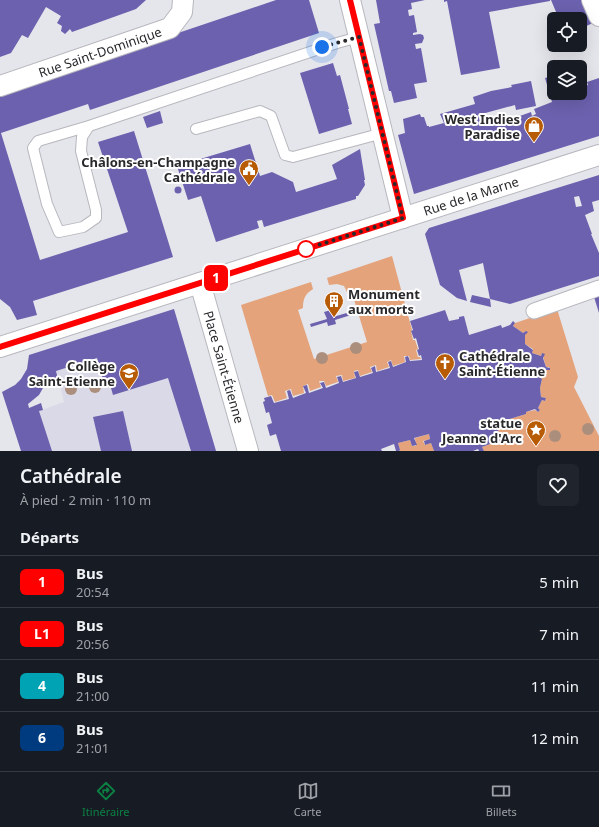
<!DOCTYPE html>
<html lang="fr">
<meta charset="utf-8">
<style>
:root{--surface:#171b24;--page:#20242c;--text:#f1f3f6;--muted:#9ea1a6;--line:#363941;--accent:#0b8043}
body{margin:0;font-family:"Noto Sans",sans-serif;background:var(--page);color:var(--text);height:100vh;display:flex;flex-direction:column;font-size:15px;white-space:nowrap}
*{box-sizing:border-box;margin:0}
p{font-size:13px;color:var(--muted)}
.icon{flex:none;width:22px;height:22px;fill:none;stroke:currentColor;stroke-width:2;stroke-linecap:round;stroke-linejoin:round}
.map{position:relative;height:451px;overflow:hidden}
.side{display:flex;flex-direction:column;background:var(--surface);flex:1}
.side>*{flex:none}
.badge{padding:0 8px;border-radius:6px;font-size:14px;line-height:26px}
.fabs{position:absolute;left:547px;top:12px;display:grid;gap:8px}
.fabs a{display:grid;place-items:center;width:40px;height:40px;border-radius:6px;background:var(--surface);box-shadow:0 4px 16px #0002;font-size:20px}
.you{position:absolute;width:20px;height:20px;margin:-10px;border:3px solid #fff;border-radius:50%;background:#1a73e8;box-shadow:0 0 0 6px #1a73e833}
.map>.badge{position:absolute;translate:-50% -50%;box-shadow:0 0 0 2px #fff}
h2{padding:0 20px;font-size:15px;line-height:36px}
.round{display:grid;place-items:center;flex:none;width:42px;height:42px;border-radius:6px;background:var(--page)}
.overview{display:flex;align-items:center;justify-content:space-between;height:68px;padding:0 20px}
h1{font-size:19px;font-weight:600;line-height:30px}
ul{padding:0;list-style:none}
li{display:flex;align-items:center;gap:12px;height:52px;padding:0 20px;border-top:1px solid var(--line)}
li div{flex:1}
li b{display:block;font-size:15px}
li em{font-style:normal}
li .badge{min-width:44px;font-weight:700;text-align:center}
.menu{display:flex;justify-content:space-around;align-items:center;height:56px;border-top:1px solid var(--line);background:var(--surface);font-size:11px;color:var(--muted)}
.menu a{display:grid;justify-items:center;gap:2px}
.menu .on{color:var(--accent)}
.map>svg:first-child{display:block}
.built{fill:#d9d9e7}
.green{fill:#e4a37a}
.building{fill:#6b61ae;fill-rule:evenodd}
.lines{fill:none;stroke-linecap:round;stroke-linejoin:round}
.service-casing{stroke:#b7b7be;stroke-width:12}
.pedestrian-casing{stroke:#b7b7be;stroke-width:17}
.minor-casing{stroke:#b7b7be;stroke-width:22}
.service{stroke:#fff;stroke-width:10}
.pedestrian{stroke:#fff;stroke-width:15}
.minor{stroke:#fff;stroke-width:20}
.tree{fill:#ac8e7d}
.line-casing{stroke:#fff;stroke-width:9}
.line{stroke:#f00;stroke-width:6}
.walk{stroke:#29292c;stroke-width:4;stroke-dasharray:0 7.2}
.stop-dot{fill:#fff;stroke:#f00;stroke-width:2}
.labels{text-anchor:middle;stroke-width:4;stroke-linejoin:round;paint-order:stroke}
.street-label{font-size:13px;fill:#29292c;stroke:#fff}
.poi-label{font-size:13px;font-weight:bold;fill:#29292c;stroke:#fff;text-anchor:end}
</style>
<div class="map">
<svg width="599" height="451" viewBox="0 0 599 451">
<rect width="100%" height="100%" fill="#e5e5ec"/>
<path class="built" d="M174,309L216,451H22L12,421L64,402L51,348Z"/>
<g class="green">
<path d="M392,256L412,330L411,331L413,340H415L418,349L416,350L418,357H420L421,359L410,360L409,356H404L405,362L393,366L391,360L387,362L389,367L377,371L376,365L370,367L372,372L360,376L358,370L354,371L355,378L343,381L342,375L336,376L338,382L326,386L324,381H319L321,387L310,391L308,384L303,386L304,393L293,396L291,389L285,391L287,398L275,402L272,395L268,396L241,305L311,282L313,289C305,294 303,299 303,308L298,310L314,359L367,342L352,293L348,294L344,286L337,284L329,285L327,278Z"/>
<path d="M557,309L578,377L574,387L599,436V451H484L482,447L498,441L499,444L502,443L501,440L504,439L503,436L500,437L496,423L526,414V412L535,410L538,412L540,410L538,408L542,400L545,401L546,398L541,397L540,388L542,379L540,377L545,370H550L549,367H546L542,353L541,356L532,353L533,349L525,344V335L527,332L526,331L523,333L513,326L515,323Z"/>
<path d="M429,434L430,439L423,441L425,445L431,443L434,451H399L400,450L398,443L410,440L412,446H416L415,438Z"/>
</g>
<g class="building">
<path d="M0,0H146L136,9L72,32L70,29L65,34L61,31L62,26L57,23L61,16L46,7L28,38L22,35L11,53L0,57Z"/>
<path d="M276,0H309L319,33L90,110L88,104L1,133L40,260L128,232L98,142L134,131L173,257L33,301L37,315L17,320L10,307L0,299V93Z"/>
<path d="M376,0H425L411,3L412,9L408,10L409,16L414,15L417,32L413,33V35L420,34L423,35L424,38L422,43L415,44L416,49L421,48L427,82L414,84L417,98L394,103L391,91H389L374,24L380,23Z"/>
<path d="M444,0H550V1L489,12L500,68L461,75L447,1L444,2Z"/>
<path d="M551,0H585L595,22L580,29V19H559Z"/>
<path d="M333,63L337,76L340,75L349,109H348L352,124L319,134L300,73Z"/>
<path d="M554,76V93H580V88L588,85L587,82L599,78V136L414,194L398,135L405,133L403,119L420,114L421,117H424L427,126H429V127L444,123L440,114L475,104L473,97L491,91L512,87L511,85L531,81L536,106L516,110L515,105L478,115L482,126L499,120L500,125L518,119L517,117L531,112L532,116L536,114L534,109L552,102L545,78Z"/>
<path d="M160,111L163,123L147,128L143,117Z"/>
<path d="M250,144L260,176L272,172L293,182L296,192L337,179L332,165L360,149L365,180H364L365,185L358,196H356V199L264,227L262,220L257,221L259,228L216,242L201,196L188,200L177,166Z"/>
<path d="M599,175V200L592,202L594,211L585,215L592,234H591L599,253V276L510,304L490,299L491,307L470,302L472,295L490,299L483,263L459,270L467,301L457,298L440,285L425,234L429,228ZM579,196L582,206L576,207L574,197Z"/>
<circle cx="178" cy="190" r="3.5"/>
<path d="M599,296V313L594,297Z"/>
<path d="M174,309L216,451H191L168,378L113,395L109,381L104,383L97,358L56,371L58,379L44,382L43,388L39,395L28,404L29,408L41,403L43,410L39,411L52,451H21L2,392L15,385L21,379L27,369L29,355Z"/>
<path d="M331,310L333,317L350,312L351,315L335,320L336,324L328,326L327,322L311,327L310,324L327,319L324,312Z"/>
<path d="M445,310L449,321L459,319V317L464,316L469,335L501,325L502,328L510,325L513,321L515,323L513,326L523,333L526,331L528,332L525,335V344L533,350L532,353L541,356L542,353L545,354L543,358L546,367L550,368V370H545L540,377L542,379L540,388L541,397L546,398L545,401L542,400L538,408L540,410L538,412L535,409L526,412V414L496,423L500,437L503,436L504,439L501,440L502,443L499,444L498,441L482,447L484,451H479L478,449L473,451H434L431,443L425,445L424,441L430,439L429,434L414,438L417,445L412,446L410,440L398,443L400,450L399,451H396L394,444L381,449L382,451H281L276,434L270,436L267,425L272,423L269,412L266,413L263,402L265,401L264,398L271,396L274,403L289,399L287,391L290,390L293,398L306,393L303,386L307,385L309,393L323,388L320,383L324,382L326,388L339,383L337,377L341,376L343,382L356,378L354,372L358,371L360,377L373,373L371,368L375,366L376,372L390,368L388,362L391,361L393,367L406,362L405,357L408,356L410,361L422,360L421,355L419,356L417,350L419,349L416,338L414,339L411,331L413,330L410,321Z"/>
<path d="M123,411L132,451H101L93,417Z"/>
</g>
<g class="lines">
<defs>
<g id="service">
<path d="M89,126L38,141L33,148L47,204L59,232L83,227L96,218V210L81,151L82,137L89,126L337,43L359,37"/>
<path d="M196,129L260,111L271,116L285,155L293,157L383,133"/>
</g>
<path id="pedestrian" d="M534,311L599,288"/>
<g id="minor">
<path d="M350,0L403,218"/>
<path d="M592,0L599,16"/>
<path d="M0,86L170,28L182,12L183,0"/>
<path d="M200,283L248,451"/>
<path d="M0,347L599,155"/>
</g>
</defs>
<use href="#service" class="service-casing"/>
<use href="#pedestrian" class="pedestrian-casing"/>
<use href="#minor" class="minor-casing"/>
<use href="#service" class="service"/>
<use href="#pedestrian" class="pedestrian"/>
<use href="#minor" class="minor"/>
</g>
<g class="tree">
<circle cx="356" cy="348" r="6"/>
<circle cx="322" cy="358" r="6"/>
<circle cx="95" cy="387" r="6"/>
<circle cx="71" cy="389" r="6"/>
<circle cx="588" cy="429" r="6"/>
<circle cx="555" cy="436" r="6"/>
</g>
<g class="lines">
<defs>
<path id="line" d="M0,347L403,218L350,0"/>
</defs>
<use href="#line" class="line-casing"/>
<use href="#line" class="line"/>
<path class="walk" d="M306,249L403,218L359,37L322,47"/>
</g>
<defs>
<symbol id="shop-pin" viewBox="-11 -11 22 30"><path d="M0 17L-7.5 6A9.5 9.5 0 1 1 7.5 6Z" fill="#b85b05" stroke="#fff"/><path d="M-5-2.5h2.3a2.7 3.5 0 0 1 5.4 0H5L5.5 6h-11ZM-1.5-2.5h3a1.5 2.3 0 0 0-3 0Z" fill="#fff"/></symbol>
<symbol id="civic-pin" viewBox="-11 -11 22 30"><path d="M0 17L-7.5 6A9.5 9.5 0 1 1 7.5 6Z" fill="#b85b05" stroke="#fff"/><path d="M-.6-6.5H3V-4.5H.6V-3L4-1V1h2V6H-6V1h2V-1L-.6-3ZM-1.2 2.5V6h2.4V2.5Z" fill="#fff"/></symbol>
<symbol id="building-pin" viewBox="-11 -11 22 30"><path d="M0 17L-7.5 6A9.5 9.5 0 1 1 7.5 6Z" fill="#b85b05" stroke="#fff"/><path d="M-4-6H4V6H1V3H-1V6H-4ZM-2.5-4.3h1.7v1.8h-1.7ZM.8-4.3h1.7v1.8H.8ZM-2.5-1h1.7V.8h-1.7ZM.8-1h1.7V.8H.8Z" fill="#fff"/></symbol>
<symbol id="church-pin" viewBox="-11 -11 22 30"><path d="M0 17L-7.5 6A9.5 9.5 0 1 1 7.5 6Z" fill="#b85b05" stroke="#fff"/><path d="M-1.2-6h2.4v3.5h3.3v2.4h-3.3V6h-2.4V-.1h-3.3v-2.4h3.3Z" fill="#fff"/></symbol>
<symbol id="school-pin" viewBox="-11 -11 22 30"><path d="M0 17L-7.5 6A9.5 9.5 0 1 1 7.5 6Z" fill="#b85b05" stroke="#fff"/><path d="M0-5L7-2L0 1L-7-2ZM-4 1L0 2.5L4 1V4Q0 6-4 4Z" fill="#fff"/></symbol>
<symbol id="sight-pin" viewBox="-11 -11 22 30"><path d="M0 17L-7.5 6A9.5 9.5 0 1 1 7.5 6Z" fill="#b85b05" stroke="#fff"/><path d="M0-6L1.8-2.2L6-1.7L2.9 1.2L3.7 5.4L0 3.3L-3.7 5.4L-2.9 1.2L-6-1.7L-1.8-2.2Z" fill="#fff"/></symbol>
</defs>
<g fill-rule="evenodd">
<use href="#shop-pin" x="523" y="115" width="22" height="30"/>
<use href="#civic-pin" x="238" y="158" width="22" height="30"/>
<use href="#building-pin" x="323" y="290" width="22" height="30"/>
<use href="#church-pin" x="434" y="352" width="22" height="30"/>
<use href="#school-pin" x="118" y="362" width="22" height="30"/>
<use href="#sight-pin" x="525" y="419" width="22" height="30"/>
</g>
<circle class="stop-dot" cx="306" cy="249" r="8"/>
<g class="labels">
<g class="street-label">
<text transform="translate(100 52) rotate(-19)" y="5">Rue Saint-Dominique</text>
<text transform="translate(471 196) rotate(-18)" y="5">Rue de la Marne</text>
<text transform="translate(224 367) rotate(74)" y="5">Place Saint-Étienne</text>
</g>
<g class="poi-label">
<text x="520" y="124">West Indies<tspan x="520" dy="15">Paradise</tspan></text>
<text x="235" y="167">Châlons-en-Champagne<tspan x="235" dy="15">Cathédrale</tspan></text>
<text x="348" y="299" text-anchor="start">Monument<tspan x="348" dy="15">aux morts</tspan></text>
<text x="459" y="361" text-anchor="start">Cathédrale<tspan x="459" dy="15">Saint-Étienne</tspan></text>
<text x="115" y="371">Collège<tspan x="115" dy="15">Saint-Etienne</tspan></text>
<text x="522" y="428">statue<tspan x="522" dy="15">Jeanne d'Arc</tspan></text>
</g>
</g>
</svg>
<div class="fabs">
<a><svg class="icon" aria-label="locate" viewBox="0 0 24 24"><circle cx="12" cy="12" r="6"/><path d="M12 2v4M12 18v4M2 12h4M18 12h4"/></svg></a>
<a><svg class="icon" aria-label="layers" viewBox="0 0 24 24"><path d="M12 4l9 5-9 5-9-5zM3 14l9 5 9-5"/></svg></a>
</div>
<div class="you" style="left:322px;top:47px"></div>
<b class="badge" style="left:216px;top:278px;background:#f00;color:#fff">1</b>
</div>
<section class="side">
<div class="overview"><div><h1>Cathédrale</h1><p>À pied · 2 min · 110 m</p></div><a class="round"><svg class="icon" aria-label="heart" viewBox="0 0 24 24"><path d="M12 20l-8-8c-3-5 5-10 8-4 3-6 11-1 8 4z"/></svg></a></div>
<h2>Départs</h2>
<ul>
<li><span class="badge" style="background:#f00;color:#fff">1</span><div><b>Bus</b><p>20:54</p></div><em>5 min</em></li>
<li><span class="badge" style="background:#f00;color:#fff">L1</span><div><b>Bus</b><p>20:56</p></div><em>7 min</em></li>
<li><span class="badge" style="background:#00a3b4;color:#fff">4</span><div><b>Bus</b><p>21:00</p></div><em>11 min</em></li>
<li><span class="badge" style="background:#003b80;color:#fff">6</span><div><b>Bus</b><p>21:01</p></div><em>12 min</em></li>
</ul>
</section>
<nav class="menu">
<a class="on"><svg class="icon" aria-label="directions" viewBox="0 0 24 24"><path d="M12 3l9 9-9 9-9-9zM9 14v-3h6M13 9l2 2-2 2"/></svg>Itinéraire</a>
<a><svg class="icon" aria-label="map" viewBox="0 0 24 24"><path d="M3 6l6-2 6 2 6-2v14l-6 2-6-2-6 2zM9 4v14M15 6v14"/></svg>Carte</a>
<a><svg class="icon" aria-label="tickets" viewBox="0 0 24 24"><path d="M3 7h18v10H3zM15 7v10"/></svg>Billets</a>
</nav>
